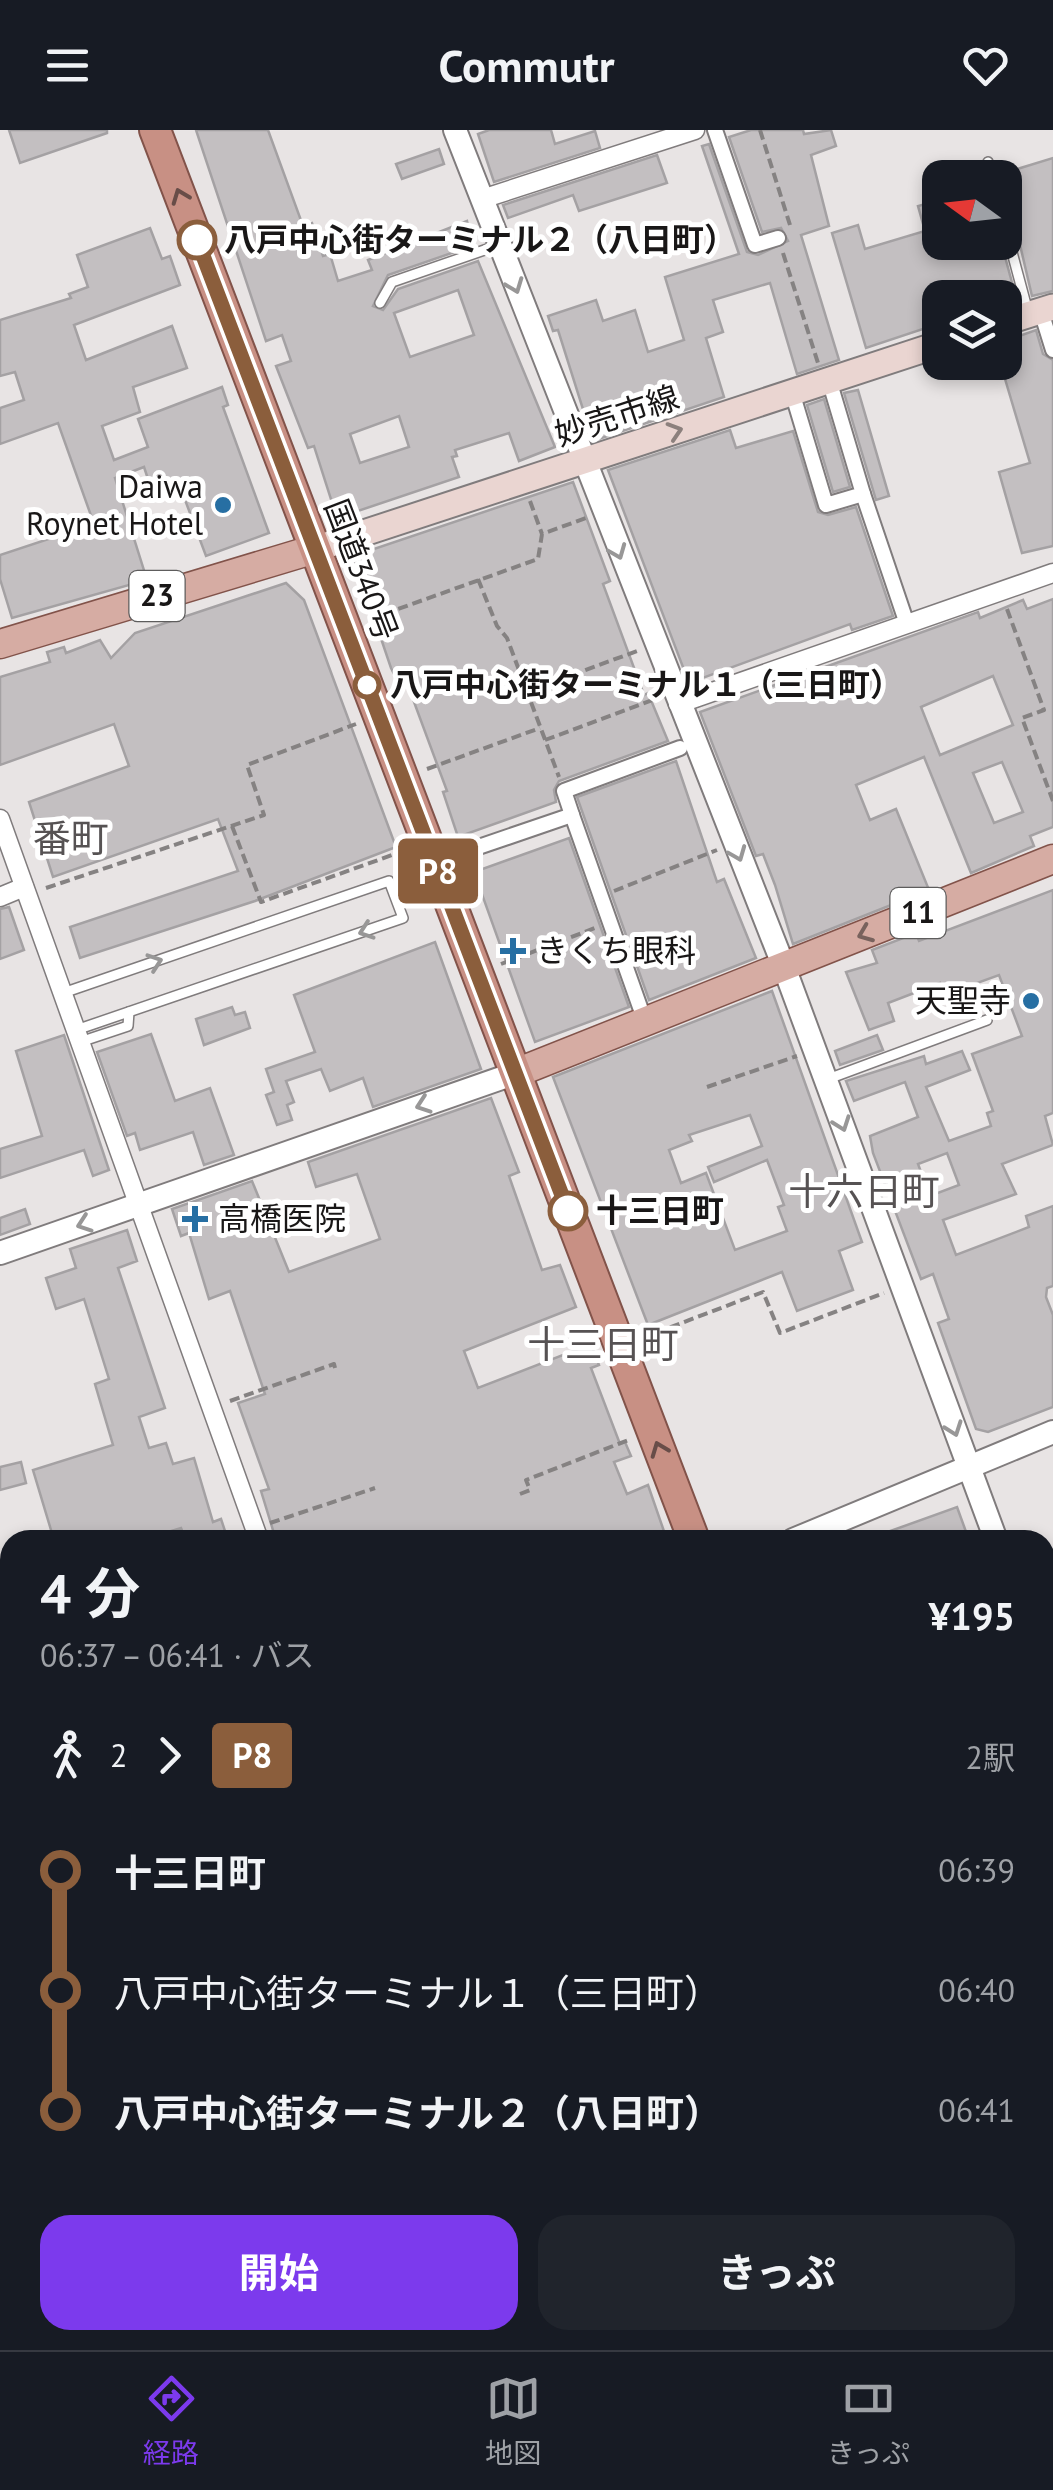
<!DOCTYPE html>
<html lang="ja">
<meta charset="utf-8">
<style>
:root{--surface:#171b24;--page:#20242c;--text:#f1f3f6;--muted:#9ea1a6;--line:#363941;--accent:#7c3aed}
body{margin:0;font-family:"PT Sans","Noto Sans JP",sans-serif;background:var(--page);color:var(--text);height:100vh;display:flex;flex-direction:column;font-size:38px;white-space:nowrap}
*{box-sizing:border-box;margin:0}
p{font-size:32px;color:var(--muted)}
.icon{flex:none;width:55px;height:55px;fill:none;stroke:currentColor;stroke-width:2;stroke-linecap:round;stroke-linejoin:round}
.map{position:relative;flex:1;overflow:hidden}
.side{position:absolute;left:0px;top:1400px;width:1055px;height:820px;display:flex;flex-direction:column;background:var(--surface);border-radius:30px 30px 0 0;box-shadow:0 5px 15px #0003}
.side>*{flex:none}
.badge{padding:0 20px;border-radius:8px;font-size:35px;line-height:65px}
.needle{width:65px;rotate:285deg}
.buttons{position:absolute;left:922px;top:30px;display:grid;gap:20px}
.buttons a{display:grid;place-items:center;width:100px;height:100px;border-radius:20px;background:var(--surface);box-shadow:0 5px 15px #0003;font-size:50px}
.map>.badge{position:absolute;translate:-50% -50%;box-shadow:0 0 0 5px #fff}
.legs{display:flex;align-items:center;gap:15px;height:110px;padding:0 40px;font-size:32px}
.legs p{margin-inline-start:auto}
.overview{display:flex;align-items:center;justify-content:space-between;height:170px;padding:0 40px}
h1{font-size:55px;font-weight:700;line-height:75px}
.button{display:flex;gap:20px;margin-top:auto;padding:20px 40px}
.button a{flex:1;height:115px;border-radius:30px;background:var(--accent);color:#fff;font-size:40px;font-weight:700;line-height:115px;text-align:center}
.button a+a{background:var(--page);color:var(--text)}
ul{padding:0 40px;list-style:none}
li{display:flex;align-items:center;gap:35px;height:120px;font-size:38px}
li i{display:grid;place-items:center;width:15px;height:100%;margin:0 12px;background:currentColor}
li i::after{content:'';width:25px;height:25px;margin:-12px;border:8px solid;border-radius:50%;background:var(--surface)}
li p{margin-inline-start:auto}
li:first-child i{background:linear-gradient(#0000 50%,currentColor 0)}
li:last-child i{background:linear-gradient(currentColor 50%,#0000 0)}
header{display:flex;justify-content:space-between;align-items:center;height:130px;padding:0 40px;background:var(--surface);font-size:45px;font-weight:700}
.dock{display:flex;justify-content:space-around;align-items:center;height:140px;border-top:2px solid var(--line);background:var(--surface);font-size:28px;color:var(--muted)}
.dock a{display:grid;justify-items:center;gap:5px}
.dock .selected{color:var(--accent)}
.map>svg:first-child{display:block}
.green{fill:#ffc294}
.building{fill:#c3bfc1;stroke:#a4a1a3;stroke-width:2.5;fill-rule:evenodd}
.lines{fill:none;stroke-linecap:round;stroke-linejoin:round}
.service-casing{stroke:#807c7d;stroke-width:12}
.pedestrian-casing{stroke:#807c7d;stroke-width:18}
.minor-casing{stroke:#807c7d;stroke-width:21}
.tertiary-casing{stroke:#807c7d;stroke-width:26}
.secondary-casing{stroke:#807c7d;stroke-width:29}
.primary-casing{stroke:#82534a;stroke-width:31}
.trunk-casing{stroke:#82534a;stroke-width:34}
.path{stroke:#858282;stroke-width:4;stroke-dasharray:10 5;stroke-linecap:butt}
.service{stroke:#fff;stroke-width:9}
.pedestrian{stroke:#fff;stroke-width:14}
.minor{stroke:#fff;stroke-width:18}
.tertiary{stroke:#fff;stroke-width:22}
.secondary{stroke:#ead5d1;stroke-width:25}
.primary{stroke:#d6aca3;stroke-width:28}
.trunk{stroke:#c89084;stroke-width:30}
.oneway{stroke:#684d48}
.oneway2{stroke:#989797}
.oneway3{stroke:#8c807d}
.oneway4{stroke:#78625d}
.line-1-casing{stroke:#fff;stroke-width:22}
.line-1{stroke:#8b5e3c;stroke-width:15}
.stop-1-dot{fill:#fff;stroke:#8b5e3c;stroke-width:5}
.poi-dot{fill:#276fa3;stroke:#fff;stroke-width:4}
.labels{text-anchor:middle;stroke-width:10;stroke-linejoin:round;paint-order:stroke}
.shield{fill:#fff;stroke:#5e5d5d;stroke-width:2.5}
.shield-label{font-size:30px;font-weight:bold;fill:#191717}
.stop-label{font-size:32px;font-weight:bold;fill:#191717;stroke:#fff;text-anchor:start}
.street-label{font-size:32px;fill:#191717;stroke:#fff}
.poi-label{font-size:32px;fill:#191717;stroke:#fff;text-anchor:end}
.quarter-label{font-size:38px;fill:#565253;stroke:#fff}
</style>
<header><svg class="icon" aria-label="menu" viewBox="0 0 24 24"><path d="M4 6h16M4 12h16M4 18h16"/></svg>Commutr<svg class="icon" aria-label="heart" viewBox="0 0 24 24"><path d="M12 20l-8-8c-3-5 5-10 8-4 3-6 11-1 8 4z"/></svg></header>
<div class="map">
<svg width="1053" height="2220" viewBox="0 0 1053 2220">
<rect width="100%" height="100%" fill="#e8e4e4"/>
<g class="green">
<path d="M10,1757V1964L1,1967L0,1761Z"/>
<path d="M0,1977L10,2003V2210H85L93,2220H0Z"/>
</g>
<g class="building">
<path d="M9,0H107V3L20,33Z"/>
<path d="M196,0H268L303,96L312,93L323,126L330,124L338,151L372,140L368,130L467,91L472,116L388,145L373,176L383,180L398,159L478,131L555,317L519,331L509,303L455,320L457,326L452,327L459,347L337,388L314,316L308,318L276,236L291,231L282,205L266,211ZM458,160L474,205L410,227L394,183ZM399,286L409,317L360,333L350,304Z"/>
<path d="M489,0H551L555,14L595,1L600,18L494,52L478,4Z"/>
<path d="M751,0H803L804,4L831,0L836,16L811,25L829,96L801,105L839,230L797,244L770,153L713,170L723,202L706,208L724,267L593,311L558,200L553,201L548,186L596,170L603,191L635,180L648,222L684,210L665,147L739,124L702,16L709,14L747,122L758,125L788,111L781,98L762,102L729,7Z"/>
<path d="M439,19L444,34L402,49L396,34Z"/>
<path d="M657,25L667,53L579,81L573,65L508,88L503,75Z"/>
<path d="M1053,28V161L1032,166L1005,51L1015,48L1014,40Z"/>
<path d="M940,70V112H1001L1017,171L1005,175V168H927L935,195L866,218L832,103L858,95L865,119L925,101L918,76Z"/>
<path d="M150,98L162,129L170,126L180,155L74,195L86,230L172,196L187,238L133,257L140,282L102,296L114,330L148,317L138,289L222,257L228,275L223,277L269,403L206,426L178,351L152,361L144,337L115,348L147,450L12,488L0,449V425L94,394L58,293L0,314V278L24,270L15,242L0,246V190L71,168L69,164L88,157L77,125Z"/>
<path d="M1036,200L1043,224L1053,230V416L1022,423L999,342L1030,333L1000,232H1005V211Z"/>
<path d="M858,260L889,366L876,370L844,263Z"/>
<path d="M824,269L850,357L833,362L807,275Z"/>
<path d="M730,300L736,318L793,301L818,382L828,385L856,377L893,486L852,500L850,494L689,553L608,340Z"/>
<path d="M573,352L610,451L603,454L644,565L648,563L668,611L559,651L554,660L556,672L458,707L443,662L447,661L407,553L400,556L391,538L353,426Z"/>
<path d="M286,453L304,470L396,717L255,771L80,828L70,797L238,741L218,689L53,747L29,672L129,636L114,594L0,635V547L50,532L47,522L64,517L66,523L100,510L111,528L135,503Z"/>
<path d="M1053,469V697L1030,706L1034,716L971,743L924,627L856,655L870,690L896,679L929,760L793,814L775,755L763,724L756,726L700,582L978,482L980,488L1023,470L1027,479ZM993,546L1013,595L940,625L921,577ZM1002,632L1023,682L994,693L973,643Z"/>
<path d="M676,631L717,752L724,749L756,828L649,870L577,667Z"/>
<path d="M569,708L629,877L535,912L474,742Z"/>
<path d="M1053,760V983L1045,986L1053,1015L1002,1034L1016,1064L943,1090L956,1125L1029,1097L1026,1086L1053,1076V1156L1047,1158L1046,1167L1053,1185V1277L988,1302L976,1299L938,1193L949,1189L933,1144L921,1149L873,1023L870,1006L918,987L905,952L854,971L846,951L924,926L926,934L962,921L970,940L926,957L949,1011L991,996L987,983L993,981L972,924L1022,906L999,845L944,865L940,853L888,873L894,891L869,900L846,842L877,833L872,820L916,803L919,811ZM947,1023L959,1055L930,1066L918,1034Z"/>
<path d="M9,777L24,820L0,829V779Z"/>
<path d="M435,812L481,939L373,977L363,948L330,961L321,939L286,951L294,972L287,975L292,990L277,995L266,965L274,962L266,939L315,922L294,865Z"/>
<path d="M772,861L862,1112L839,1121L853,1160L797,1181L782,1142L648,1195L553,947ZM750,985L762,1016L708,1037L714,1052L767,1030L784,1075L778,1077L787,1101L735,1120L706,1043L681,1053L669,1020L692,1011L689,1005Z"/>
<path d="M232,877L235,885L245,882L250,898L204,915L196,889Z"/>
<path d="M151,904L175,971L210,958L234,1025L204,1035L193,1002L140,1020L135,1003L127,1006L97,922Z"/>
<path d="M64,905L109,1040L93,1046L84,1020L0,1048V1019L42,1006L16,921Z"/>
<path d="M877,905L883,920L840,935L835,921Z"/>
<path d="M491,968L519,1042L509,1046L542,1140L560,1135L576,1177L464,1221L478,1258L591,1214L599,1235L591,1238L620,1314L625,1312L631,1326L614,1332L627,1364L648,1355L667,1410H276L261,1361L269,1359L238,1273L265,1264L230,1161L209,1169L189,1103L181,1106L172,1079L252,1051L289,1142L380,1109L357,1044L316,1057L308,1032Z"/>
<path d="M25,1079L30,1094L0,1105V1088Z"/>
<path d="M127,1100L137,1131L118,1138L165,1278L139,1287L149,1318L166,1313L173,1334L194,1328L213,1392L221,1389L228,1410H186L181,1398L142,1410H54L33,1340L113,1315L95,1254L109,1249L84,1169L56,1179L46,1148L76,1138L70,1119Z"/>
<path d="M21,1332L26,1353L0,1360V1337Z"/>
<path d="M957,1377L969,1410H871V1408Z"/>
</g>
<g class="lines">
<defs>
<g id="service">
<path d="M988,32L992,48"/>
<path d="M1005,96L1028,182"/>
<path d="M380,173L392,152L496,116"/>
<path d="M63,863L389,751L403,788L76,900"/>
<path d="M80,912L128,896L129,882"/>
<path d="M828,949L987,890"/>
<path d="M0,2153L10,2168"/>
<path d="M38,2210L44,2220"/>
</g>
<g id="pedestrian">
<path d="M715,0L755,115L778,108"/>
<path d="M1044,191L1053,220"/>
<path d="M795,272L826,375L863,364L832,260"/>
<path d="M863,364L907,494"/>
<path d="M572,685L641,880"/>
<path d="M455,725L572,685L564,661L680,618"/>
</g>
<g id="minor">
<path d="M482,69L695,0"/>
<path d="M678,574L1053,443"/>
<path d="M0,689L259,1410"/>
<path d="M0,767L24,757"/>
<path d="M0,1590L10,1622"/>
<path d="M287,2210L291,2220"/>
<path d="M787,2210L789,2220"/>
</g>
<g id="tertiary">
<path d="M455,0L784,837L996,1410"/>
<path d="M0,1123L516,943"/>
<path d="M793,1410L1053,1302"/>
<path d="M1045,1540L1053,1561"/>
<path d="M0,1730L10,1726"/>
</g>
<g id="secondary">
<path d="M1005,192L1053,177"/>
<path d="M315,419L940,214"/>
</g>
<g id="primary">
<path d="M0,514L315,419"/>
<path d="M516,943L1053,729"/>
</g>
<g id="trunk">
<path d="M155,0L694,1410"/>
<path d="M962,2220L965,2210"/>
</g>
</defs>
<use href="#service" class="service-casing"/>
<use href="#pedestrian" class="pedestrian-casing"/>
<use href="#minor" class="minor-casing"/>
<use href="#tertiary" class="tertiary-casing"/>
<use href="#secondary" class="secondary-casing"/>
<use href="#primary" class="primary-casing"/>
<use href="#trunk" class="trunk-casing"/>
<g class="path">
<path d="M760,0L790,95"/>
<path d="M783,123L818,233"/>
<path d="M530,371L542,404"/>
<path d="M478,449L497,496L507,508L559,647"/>
<path d="M1007,479L1044,580L1022,588L1053,671"/>
<path d="M370,489L538,429L542,404L586,388"/>
<path d="M529,561L637,521"/>
<path d="M545,610L658,568"/>
<path d="M427,639L540,598"/>
<path d="M232,696L261,772L406,720"/>
<path d="M46,758L264,685L247,635L356,594"/>
<path d="M614,761L717,720"/>
<path d="M501,834L595,798"/>
<path d="M707,957L797,926"/>
<path d="M642,1208L763,1162L780,1203L884,1163"/>
<path d="M230,1271L334,1234L335,1238"/>
<path d="M520,1364L530,1360L526,1350L631,1309"/>
<path d="M270,1393L375,1358"/>
<path d="M1045,2103L1053,2100"/>
</g>
<use href="#service" class="service"/>
<use href="#pedestrian" class="pedestrian"/>
<use href="#minor" class="minor"/>
<use href="#tertiary" class="tertiary"/>
<use href="#secondary" class="secondary"/>
<use href="#primary" class="primary"/>
<use href="#trunk" class="trunk"/>
</g>
<defs><path id="oneway-chevron" d="M-2-3.5L2.5 0L-2 3.5" fill="none" stroke-width="1.6" stroke-linecap="round" stroke-linejoin="round" transform="scale(2.5)"/></defs>
<g class="oneway">
<use href="#oneway-chevron" transform="translate(180 66) rotate(-111)"/>
<use href="#oneway-chevron" transform="translate(659 1319) rotate(-111)"/>
</g>
<g class="oneway2">
<use href="#oneway-chevron" transform="translate(515 156) rotate(69)"/>
<use href="#oneway-chevron" transform="translate(618 422) rotate(68)"/>
<use href="#oneway-chevron" transform="translate(738 724) rotate(68)"/>
<use href="#oneway-chevron" transform="translate(366 801) rotate(161)"/>
<use href="#oneway-chevron" transform="translate(155 832) rotate(-19)"/>
<use href="#oneway-chevron" transform="translate(423 975) rotate(161)"/>
<use href="#oneway-chevron" transform="translate(842 994) rotate(70)"/>
<use href="#oneway-chevron" transform="translate(84 1094) rotate(161)"/>
<use href="#oneway-chevron" transform="translate(954 1299) rotate(70)"/>
</g>
<use class="oneway3" href="#oneway-chevron" transform="translate(675 301) rotate(-18)"/>
<use class="oneway4" href="#oneway-chevron" transform="translate(865 804) rotate(158)"/>
<g class="lines">
<defs>
<path id="line-1" d="M197,110L568,1081"/>
</defs>
<use href="#line-1" class="line-1-casing"/>
<use href="#line-1" class="line-1"/>
</g>
<g class="stop-1-dot">
<circle cx="197" cy="110" r="18"/>
<circle cx="367" cy="555" r="12"/>
<circle cx="568" cy="1081" r="18"/>
</g>
<g class="poi-dot">
<circle cx="223" cy="375" r="10"/>
<path d="M508 806h10v10h10v10h-10v10h-10v-10h-10v-10h10z"/>
<circle cx="1031" cy="871" r="10"/>
<path d="M190 1074h10v10h10v10h-10v10h-10v-10h-10v-10h10z"/>
</g>
<g class="labels">
<g class="shield">
<rect x="129.5" y="441" width="55" height="50" rx="8"/>
<rect x="890.5" y="758" width="55" height="50" rx="8"/>
</g>
<g class="shield-label">
<text x="157" y="476">23</text>
<text x="918" y="793">11</text>
</g>
<g class="stop-label">
<text x="224" y="121">八戸中心街ターミナル２（八日町）</text>
<text x="390" y="566">八戸中心街ターミナル１（三日町）</text>
<text x="596" y="1092">十三日町</text>
</g>
<g class="street-label">
<text transform="translate(617 286) rotate(-18)" y="11">妙売市線</text>
<text transform="translate(361 440) rotate(69)" y="11">国道340号</text>
</g>
<g class="poi-label">
<text x="203" y="368">Daiwa<tspan x="203" dy="37">Roynet Hotel</tspan></text>
<text x="536" y="832" text-anchor="start">きくち眼科</text>
<text x="1011" y="882">天聖寺</text>
<text x="218" y="1100" text-anchor="start">高橋医院</text>
</g>
<g class="quarter-label">
<text x="71" y="722">番町</text>
<text x="864" y="1075">十六日町</text>
<text x="603" y="1228">十三日町</text>
</g>
</g>
</svg>
<div class="buttons">
<a><svg class="needle" viewBox="-14 -14 28 28"><path d="M0-13l5 13h-10z" fill="#e53935"/><path d="M0 13l5-13h-10z" fill="#9ea1a6"/></svg></a>
<a><svg class="icon" aria-label="layers" viewBox="0 0 24 24"><path d="M12 4l9 5-9 5-9-5zM3 14l9 5 9-5"/></svg></a>
</div>
<b class="badge" style="left:438px;top:741px;background:#8b5e3c;color:#fff">P8</b>
<section class="side">
<div class="overview"><div><h1>4 分</h1><p>06:37 – 06:41 · バス</p></div><b>¥195</b></div>
<div class="legs"><svg class="icon" aria-label="walk" viewBox="0 0 24 24"><circle cx="13" cy="4" r="2"/><path d="M13 8l-2 6 4 7M11 14l-3 7M7 12l3-4h3l4 4"/></svg>2<svg class="icon" aria-label="forward" viewBox="0 0 24 24"><path d="M9 5l7 7-7 7"/></svg><b class="badge" style="background:#8b5e3c;color:#fff">P8</b><p>2駅</p></div>
<ul>
<li><i style="color:#8b5e3c"></i><b>十三日町</b><p>06:39</p></li>
<li><i style="color:#8b5e3c"></i><span>八戸中心街ターミナル１（三日町）</span><p>06:40</p></li>
<li><i style="color:#8b5e3c"></i><b>八戸中心街ターミナル２（八日町）</b><p>06:41</p></li>
</ul>
<div class="button"><a>開始</a><a>きっぷ</a></div>
</section>
</div>
<nav class="dock">
<a class="selected"><svg class="icon" aria-label="directions" viewBox="0 0 24 24"><path d="M12 3l9 9-9 9-9-9zM9 14v-3h6M13 9l2 2-2 2"/></svg>経路</a>
<a><svg class="icon" aria-label="map" viewBox="0 0 24 24"><path d="M3 6l6-2 6 2 6-2v14l-6 2-6-2-6 2zM9 4v14M15 6v14"/></svg>地図</a>
<a><svg class="icon" aria-label="tickets" viewBox="0 0 24 24"><path d="M3 7h18v10H3zM15 7v10"/></svg>きっぷ</a>
</nav>
